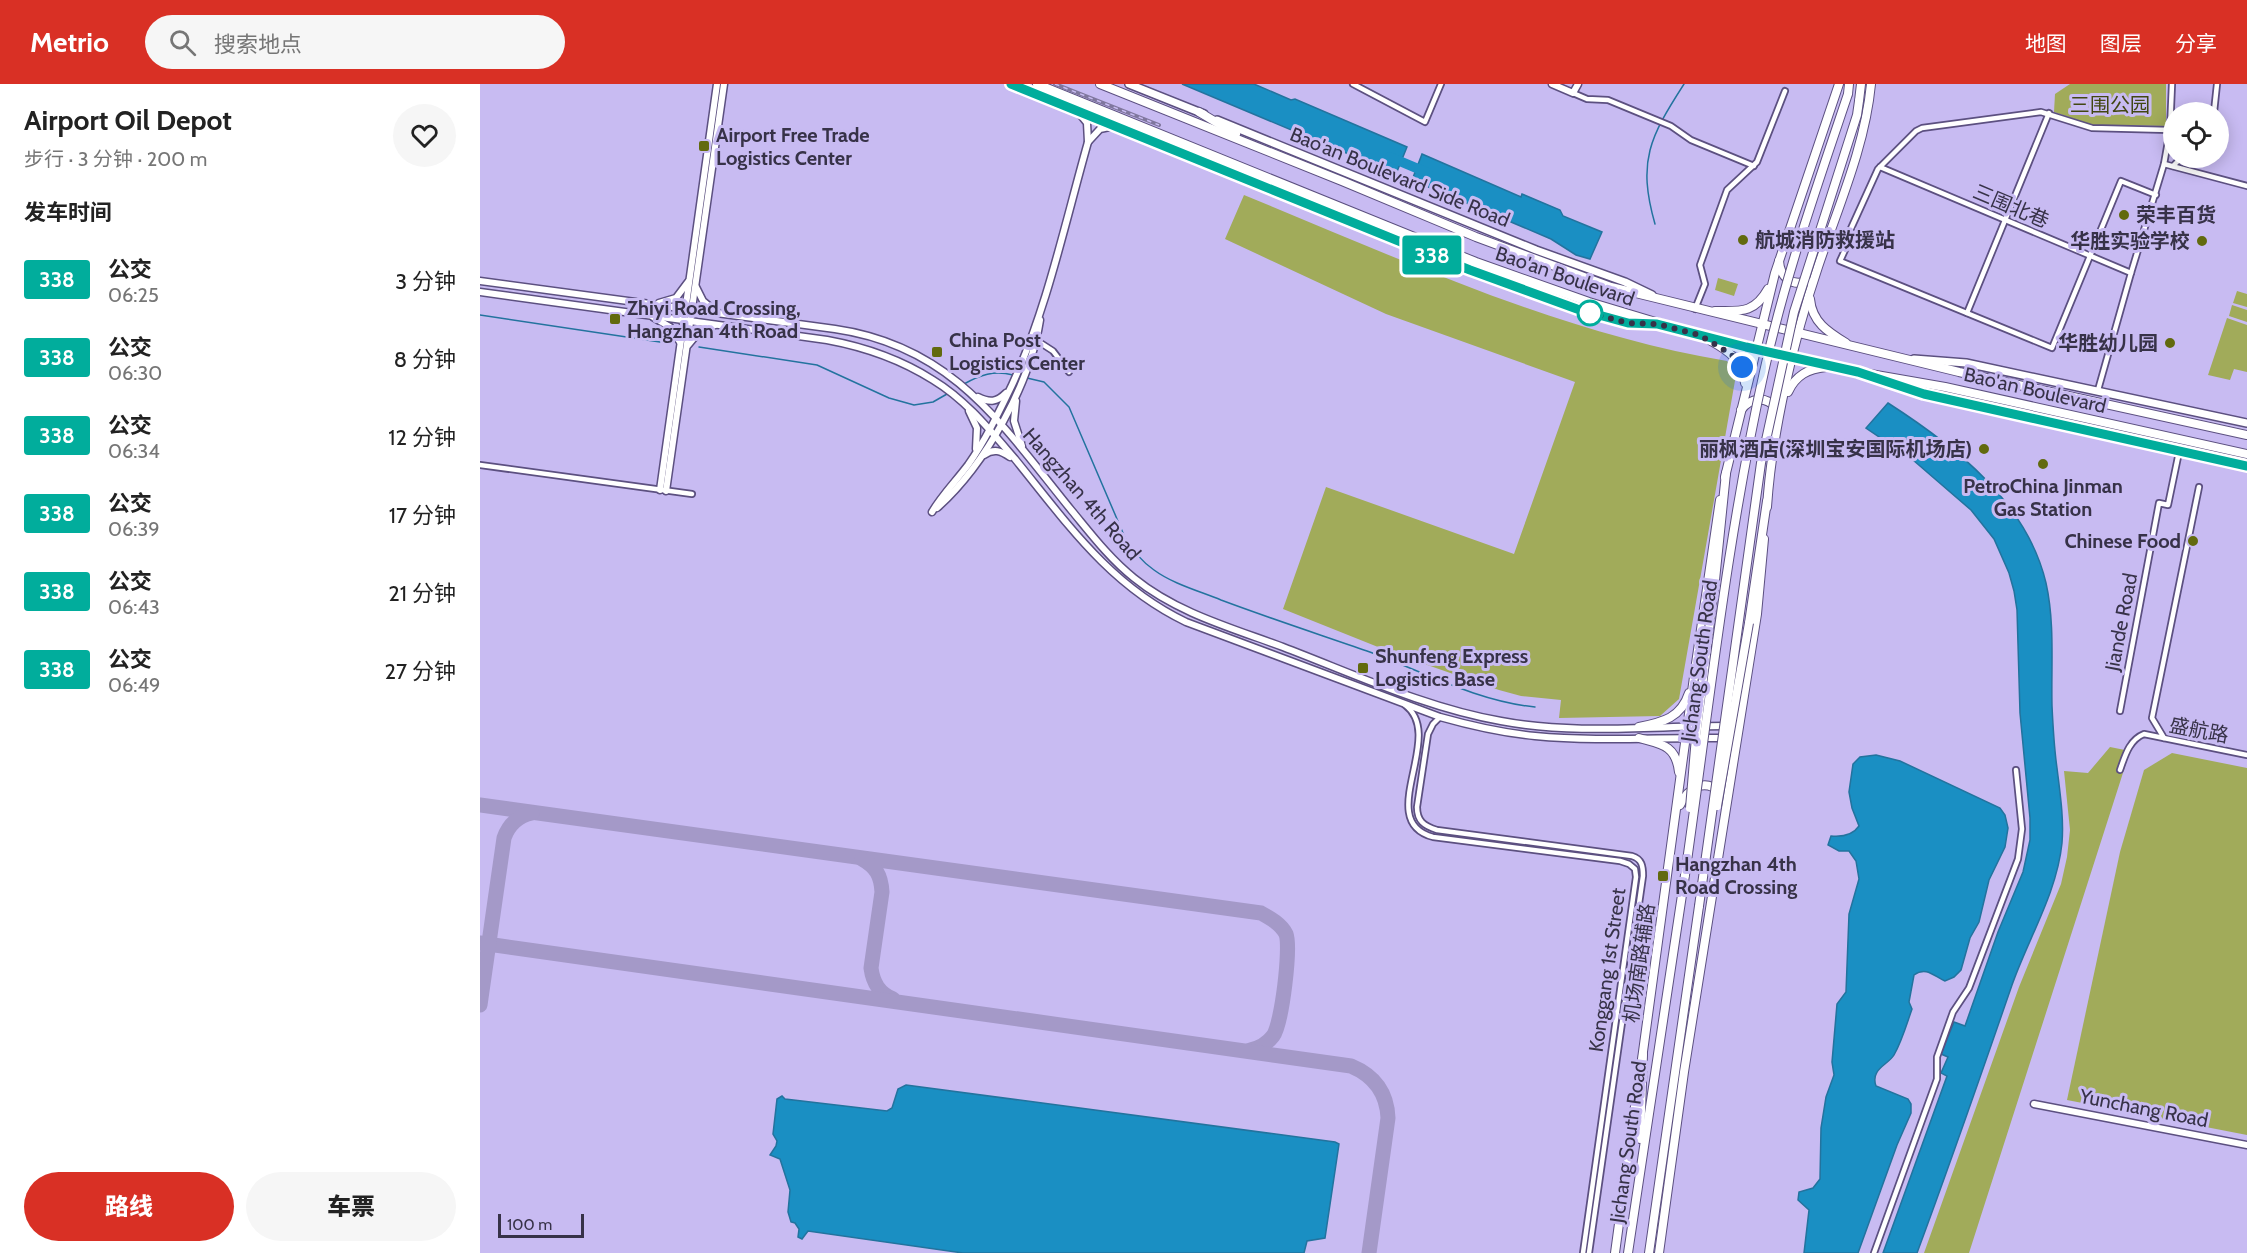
<!DOCTYPE html>
<html lang="zh">
<meta charset="utf-8">
<style>
:root{--surface:#fff;--page:#f6f6f6;--text:#222;--muted:#767676;--accent:#d93025}
body{margin:0;font-family:Cabin,"Noto Sans SC",sans-serif;background:var(--page);color:var(--text);height:100vh;display:flex;flex-direction:column;font-size:22px;white-space:nowrap}
*{box-sizing:border-box;margin:0}
p{font-size:20px;color:var(--muted)}
.icon{flex:none;width:33px;height:33px;fill:none;stroke:currentColor;stroke-width:2;stroke-linecap:round;stroke-linejoin:round}
.map{position:relative;flex:1;overflow:hidden}
.panel{display:flex;flex-direction:column;background:var(--surface);width:480px}
.panel>*{flex:none}
.badge{padding:0 12px;border-radius:4px;font-size:21px;line-height:39px}
.buttons{position:absolute;left:1683px;top:18px;display:grid;gap:12px}
.buttons a{display:grid;place-items:center;width:66px;height:66px;border-radius:50%;background:var(--surface);box-shadow:0 3px 15px #0003;font-size:30px}
.scale{position:absolute;left:18px;bottom:15px;width:86px;box-sizing:border-box;padding-left:6px;border:3px solid #373248;border-top:0;font-size:16px;line-height:21px;white-space:nowrap;color:#373248;-webkit-text-stroke:4px #c8bbf2;paint-order:stroke}
.you{position:absolute;width:30px;height:30px;margin:-15px;border:4px solid #fff;border-radius:50%;background:#1a73e8;box-shadow:0 0 0 9px #1a73e833}
.map>.badge{position:absolute;translate:-50% -50%;box-shadow:0 0 0 3px #fff}
h2{padding:0 24px;font-size:22px;line-height:54px}
.round{display:grid;place-items:center;flex:none;width:63px;height:63px;border-radius:32px;background:var(--page)}
.head{display:flex;align-items:center;justify-content:space-between;height:102px;padding:0 24px}
h1{font-size:28px;font-weight:800;line-height:45px}
.cta{display:flex;gap:12px;margin-top:auto;padding:12px 24px}
.cta a{flex:1;height:69px;border-radius:36px;background:var(--accent);color:#fff;font-size:24px;font-weight:800;line-height:69px;text-align:center}
.cta a+a{background:var(--page);color:var(--text)}
ul{padding:0;list-style:none}
li{display:flex;align-items:center;gap:18px;height:78px;padding:0 24px}
li div{flex:1}
li b{display:block;font-size:22px}
li em{font-style:normal}
li .badge{min-width:66px;font-weight:700;text-align:center}
header{display:flex;align-items:center;gap:36px;box-sizing:border-box;height:84px;padding:0 30px;background:var(--accent);color:#fff}
header strong{font-size:28px}
nav{display:flex;gap:33px;margin-inline-start:auto;font-size:21px}
.search{width:420px;height:54px;background:var(--page);display:flex;align-items:center;gap:15px;box-sizing:border-box;padding:0 21px;border-radius:33px;color:var(--muted);font-size:22px}
main{display:flex;flex:1;min-height:0}
.map>svg:first-child{display:block}
.green{fill:#a1ab5a}
.water{fill:#1a8fc3;stroke:#23739e;stroke-width:1.5}
.lines{fill:none;stroke-linecap:round;stroke-linejoin:round}
.stream{stroke:#23739e;stroke-width:1.5}
.river{stroke:#1a8fc3;stroke-width:10}
.taxiway{stroke:#a499c8;stroke-width:15}
.minor-casing{stroke:#5c5080;stroke-width:8}
.tertiary-casing{stroke:#5c5080;stroke-width:9}
.secondary-casing{stroke:#5c5080;stroke-width:10}
.primary-casing{stroke:#5c5080;stroke-width:10}
.trunk-casing{stroke:#5c5080;stroke-width:10}
.minor{stroke:#fff;stroke-width:4.5}
.tertiary{stroke:#fff;stroke-width:6}
.secondary{stroke:#fff;stroke-width:7}
.primary{stroke:#fff;stroke-width:8}
.trunk{stroke:#fff;stroke-width:8}
.rail-casing{stroke:#80779e;stroke-width:4}
.rail{stroke:#c8bbf2;stroke-width:1.5;stroke-dasharray:4.5;stroke-linecap:butt}
.trunk-bridge-casing{stroke:#5c5080;stroke-width:10;stroke-linecap:butt}
.trunk-bridge{stroke:#fff;stroke-width:8}
.line-casing{stroke:#fff;stroke-width:14}
.line{stroke:#01ad9c;stroke-width:9}
.walk{stroke:#373248;stroke-width:6;stroke-dasharray:0 10.8}
.poi-dot{fill:#626a0e;stroke:#c8bbf2;stroke-width:2}
.stop-dot{fill:#fff;stroke:#01ad9c;stroke-width:3}
.labels{text-anchor:middle;stroke-width:6;stroke-linejoin:round;paint-order:stroke}
.park-label{font-size:20px;fill:#424712;stroke:#c8bbf2}
.poi-label{font-size:20px;font-weight:bold;fill:#373248;stroke:#c8bbf2;text-anchor:start}
.street-label{font-size:20px;fill:#373248;stroke:#c8bbf2}
</style>
<header>
<strong>Metrio</strong>
<div class="search"><svg class="icon" aria-label="search" viewBox="0 0 24 24"><circle cx="10" cy="10" r="6"/><path d="M15 15l6 6"/></svg>搜索地点</div>
<nav><a>地图</a><a>图层</a><a>分享</a></nav>
</header>
<main>
<section class="panel">
<div class="head"><div><h1>Airport Oil Depot</h1><p>步行 · 3 分钟 · 200 m</p></div><a class="round"><svg class="icon" aria-label="heart" viewBox="0 0 24 24"><path d="M12 20l-8-8c-3-5 5-10 8-4 3-6 11-1 8 4z"/></svg></a></div>
<h2>发车时间</h2>
<ul>
<li><span class="badge" style="background:#01ad9c;color:#fff">338</span><div><b>公交</b><p>06:25</p></div><em>3 分钟</em></li>
<li><span class="badge" style="background:#01ad9c;color:#fff">338</span><div><b>公交</b><p>06:30</p></div><em>8 分钟</em></li>
<li><span class="badge" style="background:#01ad9c;color:#fff">338</span><div><b>公交</b><p>06:34</p></div><em>12 分钟</em></li>
<li><span class="badge" style="background:#01ad9c;color:#fff">338</span><div><b>公交</b><p>06:39</p></div><em>17 分钟</em></li>
<li><span class="badge" style="background:#01ad9c;color:#fff">338</span><div><b>公交</b><p>06:43</p></div><em>21 分钟</em></li>
<li><span class="badge" style="background:#01ad9c;color:#fff">338</span><div><b>公交</b><p>06:49</p></div><em>27 分钟</em></li>
</ul>
<div class="cta"><a>路线</a><a>车票</a></div>
</section>
<div class="map">
<svg width="1767" height="1169" viewBox="0 0 1767 1169">
<rect width="100%" height="100%" fill="#c8bbf2"/>
<g class="green">
<path d="M1590,0H1686V42L1612,41L1574,28L1575,10Z"/>
<path d="M764,111C921,175 1078,249 1247,277L1256,291L1199,615L1180,632L1079,634L1081,616L1041,612L1019,606L913,569L803,525L846,403L1034,470L1095,298L906,230L745,155Z"/>
<path d="M1238,194L1258,200L1254,212L1235,206Z"/>
<path d="M1757,207L1767,210V223L1753,219Z"/>
<path d="M1752,221L1767,226V238L1749,232Z"/>
<path d="M1747,234L1767,241V288L1754,285L1750,296L1728,291Z"/>
<path d="M1630,663L1650,667L1489,1169H1444L1539,903L1581,800L1587,773L1590,746L1584,687L1608,689Z"/>
<path d="M1692,669L1767,684V1051L1587,1016L1640,768L1664,686Z"/>
</g>
<g class="water">
<path d="M702,0H774L811,16L815,15L927,63L916,90Z"/>
<path d="M942,70L1041,113L1042,110L1080,126L1083,132L1122,148L1110,175L1096,171L1071,155L932,96Z"/>
<path d="M1408,319C1475,362 1547,418 1566,499C1575,539 1571,582 1572,622C1573,643 1574,663 1577,684C1580,709 1584,734 1582,759C1577,809 1548,855 1532,901C1501,991 1470,1080 1437,1169H1403L1467,992L1461,989L1468,973L1461,970L1474,938L1485,942L1518,848L1543,788L1550,756V734L1540,629L1537,526L1534,507L1529,489L1514,455L1491,426L1433,376L1386,344Z"/>
<path d="M1396,671L1420,677L1520,724L1525,731L1528,744L1525,763L1509,796L1499,838L1490,854L1481,886L1474,893L1465,897C1454,892 1446,882 1434,891L1429,918L1432,925C1427,939 1422,957 1414,971C1408,981 1390,985 1396,1002L1428,1015L1431,1020V1029L1417,1061L1378,1169H1324L1329,1126L1318,1116L1319,1108L1333,1104L1340,1095L1341,1044L1346,1013L1354,991L1352,978L1357,920L1366,908L1369,830L1379,795L1376,777L1369,767H1359L1348,761L1351,752C1362,753 1373,751 1379,742L1372,724L1369,708L1373,680L1380,673Z"/>
<path d="M426,1001L855,1058L859,1060L845,1154L827,1157L824,1169H483L328,1147L322,1155L318,1153L319,1145L315,1139L311,1138L308,1128L310,1106L300,1075L290,1071L296,1062L297,1057L293,1050L297,1015L302,1012L305,1015L407,1027L412,1024L418,1005Z"/>
</g>
<g class="lines">
<g class="stream">
<path d="M1175,140C1157,77 1170,53 1204,0"/>
<path d="M0,231L180,258"/>
<path d="M219,263L337,281L409,314L434,321L453,318L467,310"/>
<path d="M547,294L564,298L589,323L646,456C654,467 662,478 674,486C693,500 719,507 741,516C789,534 838,550 887,567C942,587 996,617 1055,623"/>
<path d="M484,300C500,291 514,286 533,291"/>
</g>
<path class="river" d="M910,73L948,89"/>
<g class="taxiway">
<path d="M0,721L781,829C790,834 801,840 806,850C811,863 802,940 793,952C787,960 780,964 770,966"/>
<path d="M382,775C396,783 401,791 402,808L391,884C393,899 399,909 413,915"/>
<path d="M0,859L871,982C895,992 907,1009 908,1034L889,1169"/>
<path d="M0,921L24,754C29,740 38,732 52,729"/>
</g>
<defs>
<g id="minor">
<path d="M873,0L945,38L961,0"/>
<path d="M1093,9L1107,15L1128,16L1191,42L1211,56L1274,82"/>
<path d="M1734,28L1737,0"/>
<path d="M1684,80L1767,102"/>
<path d="M1693,82L1701,74"/>
<path d="M1400,83L1651,189"/>
<path d="M1676,111L1641,97L1572,264L1360,177L1370,155L1368,151L1398,85L1436,47L1442,44L1561,28L1612,44L1690,46"/>
<path d="M1215,225L1225,200L1220,181L1247,106L1277,78L1305,7"/>
<path d="M1487,229L1569,29"/>
<path d="M556,256L573,267L589,288"/>
<path d="M1618,306L1651,189L1684,80L1690,46L1692,0"/>
<path d="M0,381L212,410"/>
<path d="M925,621C967,652 893,737 953,753L1140,777L1149,780L1155,785L1156,793L1103,1169"/>
<path d="M1640,627L1679,419L1688,421L1699,368"/>
<path d="M960,633L953,640L948,650L937,723C937,737 944,742 957,746L1152,772C1162,775 1163,782 1163,792L1109,1169"/>
<path d="M1684,654L1672,634L1719,403"/>
<path d="M1640,686C1645,672 1649,656 1664,650L1767,671"/>
<path d="M1394,1169L1457,995V973L1473,928L1489,904L1538,775L1542,745L1536,686"/>
</g>
<g id="tertiary">
<path d="M1072,0L1093,9L1098,0"/>
<path d="M608,58L620,45L634,42"/>
<path d="M0,197L355,245C473,262 522,341 592,427C611,450 630,475 654,494C697,529 752,544 803,563C874,590 946,624 1021,637C1095,651 1172,642 1246,642"/>
<path d="M216,203L223,217L235,227"/>
<path d="M0,208L347,256C385,263 420,275 453,296C486,316 510,346 535,375C587,439 629,501 706,538L960,633C992,642 1023,649 1055,652C1118,658 1181,653 1245,654"/>
<path d="M179,219L196,214L208,198"/>
<path d="M173,233L190,243L200,258"/>
<path d="M208,261L218,249L235,241"/>
<path d="M498,313C510,319 517,318 526,309"/>
<path d="M536,317L534,337L542,362"/>
<path d="M489,327L497,344L496,365"/>
<path d="M504,371C514,364 521,367 530,373"/>
<path d="M180,406L237,0"/>
<path d="M186,407L244,0"/>
<path d="M457,424C506,380 550,300 560,236"/>
<path d="M452,428C462,411 476,397 488,381C505,357 519,328 532,301C567,225 585,139 608,58L607,39L599,29"/>
<path d="M1554,1020L1767,1061"/>
</g>
<g id="secondary">
<path d="M531,0L990,186L1130,235L1147,239L1177,240"/>
<path d="M649,0L724,30"/>
<path d="M737,36L1056,166L1145,198L1172,211"/>
<path d="M1434,275L1486,279L1767,339"/>
<path d="M1395,293L1444,310L1767,382"/>
</g>
<g id="primary">
<path d="M557,0L996,178L1109,218L1239,257L1379,288L1465,303L1767,370"/>
<path d="M620,0L862,97L996,153L1131,203L1479,288L1767,351"/>
<path d="M719,28L756,50"/>
<path d="M854,131L876,134"/>
<path d="M1299,177C1300,193 1312,203 1327,197"/>
<path d="M1330,215C1332,238 1348,248 1366,259"/>
<path d="M1235,227C1260,227 1274,230 1288,205"/>
<path d="M1231,257C1249,267 1262,276 1265,299"/>
<path d="M1308,308C1316,291 1328,285 1346,283"/>
<path d="M1261,326C1271,313 1286,312 1296,324"/>
<path d="M1245,393L1295,189L1359,0"/>
<path d="M1287,423C1292,347 1314,254 1338,183C1358,123 1385,63 1391,0"/>
<path d="M1159,643C1183,638 1201,634 1209,609"/>
<path d="M1159,654C1181,660 1196,661 1199,688"/>
<path d="M1200,721C1208,704 1224,694 1240,708"/>
<path d="M1162,975L1214,593L1240,416"/>
<path d="M1135,1169L1159,993"/>
<path d="M1179,1169L1204,988L1277,530L1284,455"/>
</g>
<g id="trunk">
<path d="M1368,10L1369,0"/>
<path d="M1379,17L1381,0"/>
<path d="M1235,496L1246,389"/>
<path d="M1269,539L1287,417"/>
<path d="M1160,1055L1163,970"/>
<path d="M1148,1169L1205,791"/>
<path d="M1169,1169L1219,822"/>
</g>
</defs>
<use href="#minor" class="minor-casing"/>
<use href="#tertiary" class="tertiary-casing"/>
<use href="#secondary" class="secondary-casing"/>
<use href="#primary" class="primary-casing"/>
<use href="#trunk" class="trunk-casing"/>
<use href="#minor" class="minor"/>
<use href="#tertiary" class="tertiary"/>
<use href="#secondary" class="secondary"/>
<use href="#primary" class="primary"/>
<use href="#trunk" class="trunk"/>
<defs>
<path id="rail" d="M575,0L679,41"/>
</defs>
<use href="#rail" class="rail-casing"/>
<use href="#rail" class="rail"/>
<defs>
<g id="trunk-bridge">
<path d="M1237,722L1269,539"/>
<path d="M1210,724L1216,653L1235,496"/>
<path d="M1205,791C1229,624 1247,453 1284,288C1305,193 1337,102 1368,10"/>
<path d="M1219,822L1281,379L1314,228L1377,31L1379,17"/>
</g>
</defs>
<use href="#trunk-bridge" class="trunk-bridge-casing"/>
<use href="#trunk-bridge" class="trunk-bridge"/>
</g>
<g class="lines">
<defs>
<path id="line" d="M531,0L990,186L1097,225L1148,239L1177,240L1266,263L1378,288L1444,310L1767,382"/>
</defs>
<use href="#line" class="line-casing"/>
<use href="#line" class="line"/>
<path class="walk" d="M1110,229L1148,239L1177,240L1219,251L1251,270L1262,283"/>
</g>
<g class="poi-dot">
<rect x="218" y="56" width="12" height="12" rx="3"/>
<circle cx="1644" cy="131" r="6"/>
<circle cx="1263" cy="156" r="6"/>
<circle cx="1722" cy="157" r="6"/>
<rect x="129" y="229" width="12" height="12" rx="3"/>
<circle cx="1690" cy="259" r="6"/>
<rect x="451" y="262" width="12" height="12" rx="3"/>
<circle cx="1504" cy="365" r="6"/>
<circle cx="1563" cy="380" r="6"/>
<circle cx="1713" cy="457" r="6"/>
<rect x="877" y="578" width="12" height="12" rx="3"/>
<rect x="1177" y="786" width="12" height="12" rx="3"/>
</g>
<circle class="stop-dot" cx="1110" cy="229" r="12"/>
<g class="labels">
<g class="park-label">
<text x="1630" y="28">三围公园</text>
</g>
<g class="poi-label">
<text x="236" y="58">Airport Free Trade<tspan x="236" dy="23">Logistics Center</tspan></text>
<text x="1656" y="138">荣丰百货</text>
<text x="1275" y="163">航城消防救援站</text>
<text x="1710" y="164" text-anchor="end">华胜实验学校</text>
<text x="147" y="231">Zhiyi Road Crossing,<tspan x="147" dy="23">Hangzhan 4th Road</tspan></text>
<text x="469" y="263">China Post<tspan x="469" dy="23">Logistics Center</tspan></text>
<text x="1678" y="266" text-anchor="end">华胜幼儿园</text>
<text x="1492" y="372" text-anchor="end">丽枫酒店(深圳宝安国际机场店)</text>
<text x="1563" y="409" text-anchor="middle">PetroChina Jinman<tspan x="1563" dy="23">Gas Station</tspan></text>
<text x="1701" y="464" text-anchor="end">Chinese Food</text>
<text x="895" y="579">Shunfeng Express<tspan x="895" dy="23">Logistics Base</tspan></text>
<text x="1195" y="787">Hangzhan 4th<tspan x="1195" dy="23">Road Crossing</tspan></text>
</g>
<g class="street-label">
<text transform="translate(920 93) rotate(22)" y="7">Bao'an Boulevard Side Road</text>
<text transform="translate(1531 122) rotate(23)" y="7">三围北巷</text>
<text transform="translate(1085 192) rotate(19)" y="7">Bao'an Boulevard</text>
<text transform="translate(1555 306) rotate(13)" y="7">Bao'an Boulevard</text>
<text transform="translate(602 410) rotate(49)" y="7">Hangzhan 4th Road</text>
<text transform="translate(1641 538) rotate(-79)" y="7">Jiande Road</text>
<text transform="translate(1219 577) rotate(-82)" y="7">Jichang South Road</text>
<text transform="translate(1719 646) rotate(11)" y="7">盛航路</text>
<text transform="translate(1159 879) rotate(-82)" y="7">机场南路辅路</text>
<text transform="translate(1127 886) rotate(-82)" y="7">Konggang 1st Street</text>
<text transform="translate(1664 1024) rotate(11)" y="7">Yunchang Road</text>
<text transform="translate(1148 1058) rotate(-82)" y="7">Jichang South Road</text>
</g>
</g>
</svg>
<div class="buttons">
<a><svg class="icon" aria-label="locate" viewBox="0 0 24 24"><circle cx="12" cy="12" r="6"/><path d="M12 2v4M12 18v4M2 12h4M18 12h4"/></svg></a>
</div>
<div class="scale">100 m</div>
<div class="you" style="left:1262px;top:283px"></div>
<b class="badge" style="left:952px;top:171px;background:#01ad9c;color:#fff">338</b>
</div>
</main>
